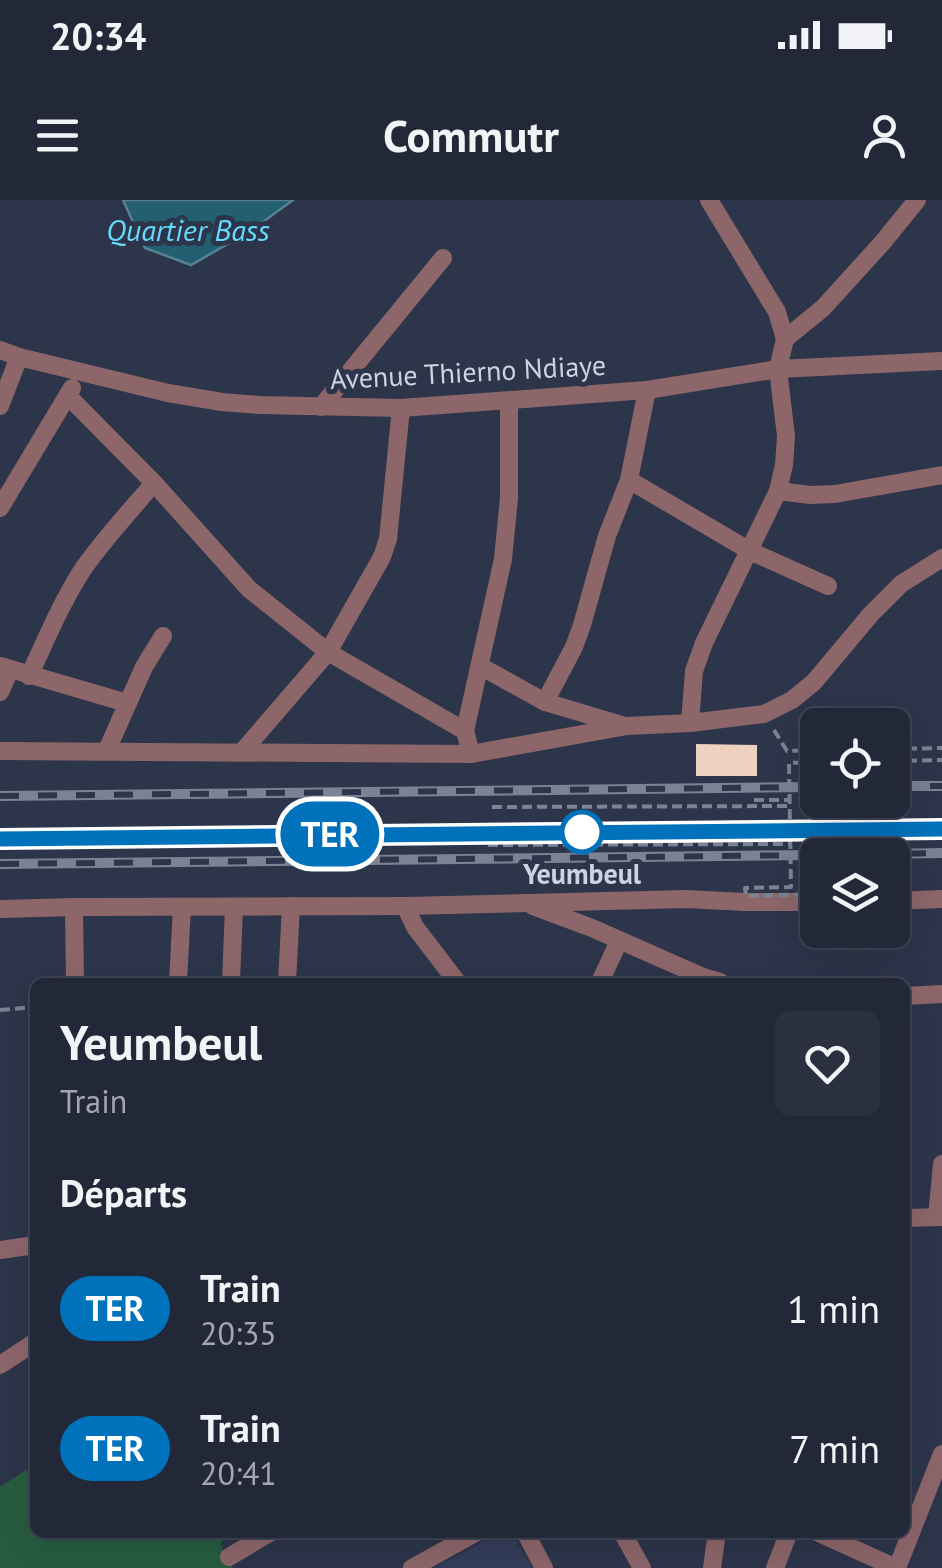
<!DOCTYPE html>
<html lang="fr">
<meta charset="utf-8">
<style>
:root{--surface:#222838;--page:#2a3040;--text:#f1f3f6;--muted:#a2a6ae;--line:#3f4453}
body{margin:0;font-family:"PT Sans",sans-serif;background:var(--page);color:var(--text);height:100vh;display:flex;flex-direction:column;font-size:38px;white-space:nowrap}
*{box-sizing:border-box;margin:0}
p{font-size:32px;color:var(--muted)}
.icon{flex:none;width:55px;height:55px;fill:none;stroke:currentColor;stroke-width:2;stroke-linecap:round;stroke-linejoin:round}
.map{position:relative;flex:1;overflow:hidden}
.details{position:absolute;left:30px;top:778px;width:880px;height:560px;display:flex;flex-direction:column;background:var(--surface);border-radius:15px;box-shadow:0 10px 40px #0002,0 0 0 2px var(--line)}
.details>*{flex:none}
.badge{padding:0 20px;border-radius:32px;font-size:35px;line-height:65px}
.tools{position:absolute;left:800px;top:508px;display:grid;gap:20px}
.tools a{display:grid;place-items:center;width:110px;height:110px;border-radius:15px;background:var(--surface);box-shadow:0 10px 40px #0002,0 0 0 2px var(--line);font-size:50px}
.map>.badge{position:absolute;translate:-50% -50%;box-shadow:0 0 0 5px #fff}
h2{padding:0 30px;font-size:38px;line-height:90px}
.round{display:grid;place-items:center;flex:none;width:105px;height:105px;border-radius:15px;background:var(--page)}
.headline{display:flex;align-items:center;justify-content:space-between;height:170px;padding:0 30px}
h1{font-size:48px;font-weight:700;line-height:75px}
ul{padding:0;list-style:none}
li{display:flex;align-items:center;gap:30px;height:140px;padding:0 30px}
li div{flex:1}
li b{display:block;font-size:38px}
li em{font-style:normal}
li .badge{min-width:110px;font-weight:700;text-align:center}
.status{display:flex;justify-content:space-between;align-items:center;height:70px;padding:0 50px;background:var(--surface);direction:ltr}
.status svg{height:28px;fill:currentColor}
header{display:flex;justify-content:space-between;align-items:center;height:130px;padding:0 30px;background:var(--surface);font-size:45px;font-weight:700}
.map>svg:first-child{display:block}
.built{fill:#343d5a}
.green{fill:#275c40}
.water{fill:#235f70;stroke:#568292;stroke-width:2.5}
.building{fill:#eed1be}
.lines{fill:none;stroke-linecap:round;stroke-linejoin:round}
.path{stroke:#7c8395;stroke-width:4;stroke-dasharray:10 5;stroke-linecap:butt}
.street{stroke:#8d666a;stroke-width:18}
.rail-casing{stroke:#7b8294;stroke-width:10}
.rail{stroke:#2d354b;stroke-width:6;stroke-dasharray:19;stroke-linecap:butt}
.path-bridge{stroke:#7c8395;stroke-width:4;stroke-dasharray:10 5;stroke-linecap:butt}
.line-casing{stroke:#fff;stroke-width:22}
.line{stroke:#0072bc;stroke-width:15}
.stop-dot{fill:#fff;stroke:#0072bc;stroke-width:5}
.labels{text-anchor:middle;stroke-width:10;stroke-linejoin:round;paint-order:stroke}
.street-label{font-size:28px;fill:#cdd3e1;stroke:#2d354b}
.stop-label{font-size:28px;font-weight:bold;fill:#cdd3e1;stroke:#2d354b}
.water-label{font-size:30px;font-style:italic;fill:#67dafb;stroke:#2d354b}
</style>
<div class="status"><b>20:34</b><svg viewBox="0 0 49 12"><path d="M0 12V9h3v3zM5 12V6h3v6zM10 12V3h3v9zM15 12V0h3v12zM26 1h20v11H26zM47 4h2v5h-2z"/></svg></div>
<header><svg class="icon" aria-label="menu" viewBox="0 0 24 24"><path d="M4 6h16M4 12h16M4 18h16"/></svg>Commutr<svg class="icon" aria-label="person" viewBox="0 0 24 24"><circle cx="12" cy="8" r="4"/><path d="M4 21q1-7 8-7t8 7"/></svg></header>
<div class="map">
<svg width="942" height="1368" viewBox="0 0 942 1368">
<rect width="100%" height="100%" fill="#2d354b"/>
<path class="built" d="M501,1332L511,1333L532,1368H434Z"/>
<path class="green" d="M26,1270L35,1281V1332L229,1333L220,1344L233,1368H0V1287Z"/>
<path class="water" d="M123,0H293L252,30L191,65L145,48Z"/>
<path class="building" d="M696,544L757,545V576H696Z"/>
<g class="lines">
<g class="path">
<path d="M774,530L787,551L818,550"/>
<path d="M892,549L942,548"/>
<path d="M892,561L942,560"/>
<path d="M754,600H790"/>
<path d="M492,607L790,606"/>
<path d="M752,639L790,638"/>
<path d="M488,645L790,644"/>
<path d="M0,810L35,807"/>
</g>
<g class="street">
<path d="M709,0L777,112L785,139"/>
<path d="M0,150L19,157L168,193L222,202L259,205L401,208L647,190L778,169L942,161"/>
<path d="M68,196L154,283L249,389L328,452L465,531L471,554"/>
<path d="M0,206L19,157"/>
<path d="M321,207L443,58"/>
<path d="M629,280L750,351L828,386"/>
<path d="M778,291L810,295L835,294L942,275"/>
<path d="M0,308L72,188"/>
<path d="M0,466L127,503"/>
<path d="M480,466L545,502L622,525"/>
<path d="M29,476C46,440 61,403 83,369C104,339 130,311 154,283"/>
<path d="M0,492L10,470"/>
<path d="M545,502L574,447L582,425L607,336L629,280L647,190"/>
<path d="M690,523L694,471L704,443L778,291L784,265L786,236L778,169L785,139L823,108L883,42L917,0"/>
<path d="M465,531L503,359L509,298V202"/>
<path d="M107,550L144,467L163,436"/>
<path d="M0,551L471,554L627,526L690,523L764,514L792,500L814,482L871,414L901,384L942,358"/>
<path d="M242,552L328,452L382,357L388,339L401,208"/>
<path d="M892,701L942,699"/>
<path d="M405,706L415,727L457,782"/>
<path d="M533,706L592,728L703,777L720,782"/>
<path d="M74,707L75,782"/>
<path d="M0,709L74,707L405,706L686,699L745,702H818"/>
<path d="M178,782L182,707"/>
<path d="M231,782L234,708"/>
<path d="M287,782L291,706"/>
<path d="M600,782L619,741"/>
<path d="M905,796L942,794"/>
<path d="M937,1017L942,964"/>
<path d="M905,1018L942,1017"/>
<path d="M0,1050L35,1045"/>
<path d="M0,1165L35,1142"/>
<path d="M525,1332L544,1368"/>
<path d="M622,1332L642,1368"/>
<path d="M817,1332L896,1368"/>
<path d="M229,1357L271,1332"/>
<path d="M412,1368L477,1332"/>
<path d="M712,1368L717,1332"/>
<path d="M775,1368L789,1332"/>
<path d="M897,1368L942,1254"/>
</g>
<defs>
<g id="rail">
<path d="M892,586H942"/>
<path d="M0,596L818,587"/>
<path d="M0,639L942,628"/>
<path d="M831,655L942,653"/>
<path d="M0,664L818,655"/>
</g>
</defs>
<use href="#rail" class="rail-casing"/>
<use href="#rail" class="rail"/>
<path class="path-bridge" d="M818,562L789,563L791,687L745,688L746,696L818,694"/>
</g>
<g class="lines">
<defs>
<path id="line" d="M0,639L942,629"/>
</defs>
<use href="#line" class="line-casing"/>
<use href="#line" class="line"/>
</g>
<circle class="stop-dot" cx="582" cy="632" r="20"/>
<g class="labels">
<g class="street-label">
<text transform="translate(468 172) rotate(-3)" y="10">Avenue Thierno Ndiaye</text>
</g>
<g class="stop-label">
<text x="582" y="684">Yeumbeul</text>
</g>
<g class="water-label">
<text x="188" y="41">Quartier Bass</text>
</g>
</g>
</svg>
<div class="tools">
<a><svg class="icon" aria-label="locate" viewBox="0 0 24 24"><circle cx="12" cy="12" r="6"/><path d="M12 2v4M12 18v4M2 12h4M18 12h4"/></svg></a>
<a><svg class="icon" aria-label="layers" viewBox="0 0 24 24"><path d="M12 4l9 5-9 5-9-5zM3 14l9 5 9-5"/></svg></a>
</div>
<b class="badge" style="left:330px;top:634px;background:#0072bc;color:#fff">TER</b>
<section class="details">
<div class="headline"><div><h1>Yeumbeul</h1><p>Train</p></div><a class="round"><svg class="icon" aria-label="heart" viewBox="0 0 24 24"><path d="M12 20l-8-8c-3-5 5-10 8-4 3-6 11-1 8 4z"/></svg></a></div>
<h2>Départs</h2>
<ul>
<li><span class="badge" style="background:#0072bc;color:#fff">TER</span><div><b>Train</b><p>20:35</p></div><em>1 min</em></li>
<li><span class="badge" style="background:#0072bc;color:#fff">TER</span><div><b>Train</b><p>20:41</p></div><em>7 min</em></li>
</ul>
</section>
</div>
